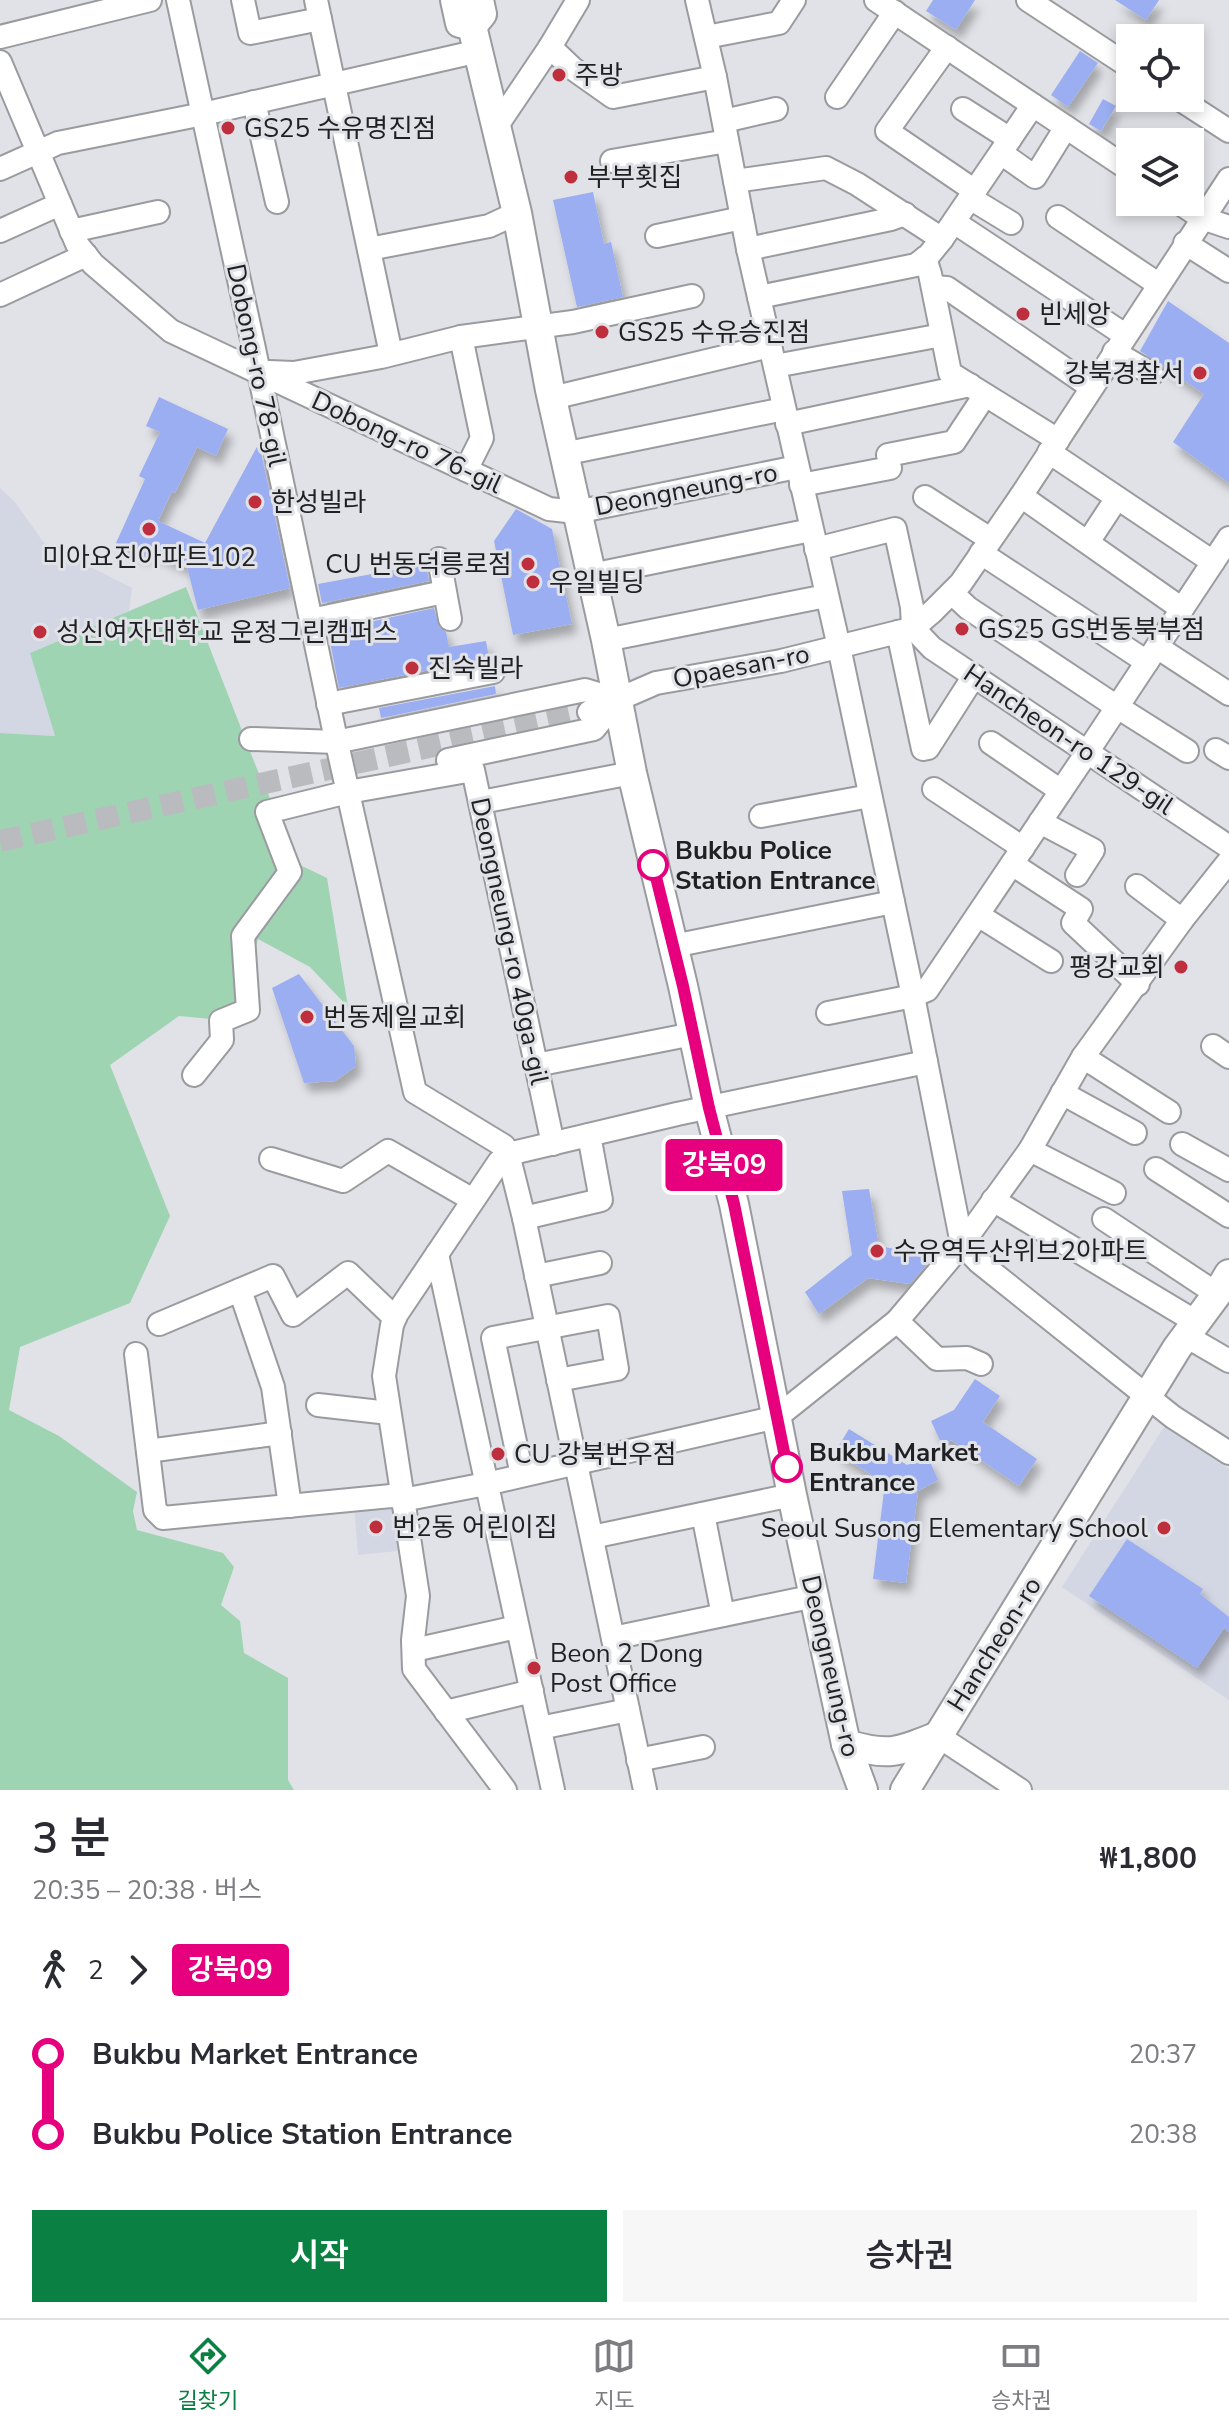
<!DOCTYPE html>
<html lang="ko">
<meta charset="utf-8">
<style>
:root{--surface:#fff;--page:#f7f7f7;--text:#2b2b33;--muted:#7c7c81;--line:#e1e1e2;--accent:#0b8043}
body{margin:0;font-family:"Nunito Sans","Noto Sans KR",sans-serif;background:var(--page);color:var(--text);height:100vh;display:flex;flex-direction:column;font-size:30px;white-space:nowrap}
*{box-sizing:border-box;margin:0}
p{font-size:26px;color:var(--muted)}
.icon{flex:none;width:44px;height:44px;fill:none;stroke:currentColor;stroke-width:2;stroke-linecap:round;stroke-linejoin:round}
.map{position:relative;height:1790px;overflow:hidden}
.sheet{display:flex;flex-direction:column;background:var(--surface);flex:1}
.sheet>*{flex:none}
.badge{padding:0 16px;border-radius:6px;font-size:28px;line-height:52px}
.controls{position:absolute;left:1116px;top:24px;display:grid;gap:16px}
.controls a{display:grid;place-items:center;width:88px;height:88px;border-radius:0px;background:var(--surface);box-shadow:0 4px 12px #0003;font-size:40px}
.map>.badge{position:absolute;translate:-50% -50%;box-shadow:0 0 0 4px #fff}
.legs{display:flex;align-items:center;gap:12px;height:88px;padding:0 32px;font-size:26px}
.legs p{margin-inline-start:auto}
.overview{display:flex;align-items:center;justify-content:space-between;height:136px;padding:0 32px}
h1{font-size:44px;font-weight:600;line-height:60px}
.primary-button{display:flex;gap:16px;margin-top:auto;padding:16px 32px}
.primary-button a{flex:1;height:92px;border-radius:0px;background:var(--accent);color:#fff;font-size:32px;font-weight:600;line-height:92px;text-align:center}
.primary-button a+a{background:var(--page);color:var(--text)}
ul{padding:0 32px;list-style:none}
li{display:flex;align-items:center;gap:28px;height:80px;font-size:30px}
li i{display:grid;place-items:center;width:12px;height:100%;margin:0 10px;background:currentColor}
li i::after{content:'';width:20px;height:20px;margin:-10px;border:6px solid;border-radius:50%;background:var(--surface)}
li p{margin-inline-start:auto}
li:first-child i{background:linear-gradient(#0000 50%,currentColor 0)}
li:last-child i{background:linear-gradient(currentColor 50%,#0000 0)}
.dock{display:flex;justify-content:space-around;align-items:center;height:112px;border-top:2px solid var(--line);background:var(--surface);font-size:22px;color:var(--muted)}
.dock a{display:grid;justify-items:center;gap:4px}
.dock .current{color:var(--accent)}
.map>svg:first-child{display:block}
.built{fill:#d3d7e3}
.green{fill:#9fd4b2}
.building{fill:#9aaef1;filter:url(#shadow)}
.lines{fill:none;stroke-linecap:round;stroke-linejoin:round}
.minor-tunnel{stroke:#babbbf;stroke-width:22;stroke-dasharray:22 11;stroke-linecap:butt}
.minor-casing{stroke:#9a9b9f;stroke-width:26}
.major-casing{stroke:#9a9b9f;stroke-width:32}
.minor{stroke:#fff;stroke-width:22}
.major{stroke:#fff;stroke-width:28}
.line-1-casing{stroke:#fff;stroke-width:18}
.line-1{stroke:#e6007e;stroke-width:12}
.poi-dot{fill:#be2e3d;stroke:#e1e2e7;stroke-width:3}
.stop-1-dot{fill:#fff;stroke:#e6007e;stroke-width:4}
.labels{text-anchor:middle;stroke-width:6;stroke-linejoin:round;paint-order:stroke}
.poi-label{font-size:26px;fill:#1f2021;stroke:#e1e2e7;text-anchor:start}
.street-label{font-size:26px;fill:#1f2021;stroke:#e1e2e7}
.stop-label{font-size:26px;font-weight:bold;fill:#1f2021;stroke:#e1e2e7;text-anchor:start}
</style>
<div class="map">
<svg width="1229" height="1790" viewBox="0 0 1229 1790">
<defs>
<filter id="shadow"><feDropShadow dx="5" dy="9" stdDeviation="4" flood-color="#0004"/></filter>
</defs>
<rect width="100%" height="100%" fill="#e1e2e7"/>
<g class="built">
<path d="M0,488L15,502L44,543L132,588L129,611L30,653L55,736L0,733Z"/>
<path d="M1164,1427L1229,1469V1700L1062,1587Z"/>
<path d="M393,1500L398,1551L358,1555L354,1504Z"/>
</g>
<path class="green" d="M186,587L257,769L300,865L327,878L348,1007L310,967L258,939L239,1004L211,1019L179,1016L110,1065L170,1216L130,1303L20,1347L9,1410L59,1436L137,1492L133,1511L137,1530L223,1553L234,1567L221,1605L240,1621L244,1653L288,1678V1780L294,1790H0V733L55,736L30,653Z"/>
<g class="building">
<path d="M933,0H975L956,30L926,11Z"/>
<path d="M1115,0H1159L1146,20Z"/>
<path d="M1080,51L1098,63L1068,107L1051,95Z"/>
<path d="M1103,99L1116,106L1101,131L1089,124Z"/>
<path d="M593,192L604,244L611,242L623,297L577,307L553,200Z"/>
<path d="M1168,301L1229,343V483L1173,442L1204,394L1140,351Z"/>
<path d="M159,397L228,429L216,456L197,447L175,493L172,491L158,521L205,543L259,443L290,588L198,610L187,567L148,549L145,556L116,543L145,479L139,476L160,432L146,426Z"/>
<path d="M516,509L552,529L572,624L513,635L494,541Z"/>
<path d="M426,564L429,581L322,603L318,584Z"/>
<path d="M434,608L439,627L446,632L449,647L486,641L489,658L339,688L328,631Z"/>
<path d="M495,686L496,694L381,718L379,708Z"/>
<path d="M299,974L354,1046L356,1066L335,1081L304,1083L272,988Z"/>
<path d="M869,1189L879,1246L932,1256V1258L910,1284L868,1278L819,1314L805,1292L852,1255L842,1191Z"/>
<path d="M975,1379L1000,1396L983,1422L1037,1459L1019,1486L951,1440L942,1445L931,1421L954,1410Z"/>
<path d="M849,1429L907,1465L928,1457L938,1480L918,1491L906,1583L873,1579L885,1483L835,1452Z"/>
<path d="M1127,1539L1203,1589L1200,1594L1229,1617V1632L1224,1628L1197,1668L1089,1596Z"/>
</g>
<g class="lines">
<path class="minor-tunnel" d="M0,841L589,712"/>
<defs>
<g id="minor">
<path d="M178,0L253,344L334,730L415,1092L504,1146L508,1154L524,1218L645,1790"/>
<path d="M243,0L250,33L320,19"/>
<path d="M316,0L391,354"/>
<path d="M697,0L715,77L748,249L839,647L913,996L962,1244L979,1262L1173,1417L1229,1453"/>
<path d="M876,0L1130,170"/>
<path d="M1028,0L1130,67"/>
<path d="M0,37L150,0"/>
<path d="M706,37L779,23L794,0"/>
<path d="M550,47L572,68L613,97L715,77"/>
<path d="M947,47L887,131L975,191"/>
<path d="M0,62L77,244L93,264L171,331L549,509L576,512L797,467"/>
<path d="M837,97L895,12"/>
<path d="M1178,98L1229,131"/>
<path d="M254,102L277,202"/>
<path d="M963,109L1010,139"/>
<path d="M724,121L776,109"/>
<path d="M496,127L550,47L578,0"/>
<path d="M1001,153L1035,177L1066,127"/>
<path d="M612,161L727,141"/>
<path d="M0,169L58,143L203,114L479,51"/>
<path d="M735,181L826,168L857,184L942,239"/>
<path d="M970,198L1011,223"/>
<path d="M1178,202L1202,218L1229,227"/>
<path d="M1058,217L1158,284"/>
<path d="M954,222L1125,335"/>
<path d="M0,231L60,204"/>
<path d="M71,231L158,212"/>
<path d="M657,236L742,218"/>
<path d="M1185,243L1229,271"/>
<path d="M369,249L489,226L517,213"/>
<path d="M748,249L891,219L905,214"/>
<path d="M925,258L930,274L950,373L1058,440"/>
<path d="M933,287L947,288L1091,387"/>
<path d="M0,295L86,255"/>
<path d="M759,297L916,265L929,255L942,239L1033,105"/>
<path d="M461,337L482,438L466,470"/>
<path d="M1114,352L1152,374"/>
<path d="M775,366L942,335"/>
<path d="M269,372L294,373L381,357L461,337L573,322L692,296"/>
<path d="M552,398L770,346"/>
<path d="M787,424L970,385"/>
<path d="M1049,452L1213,562"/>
<path d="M563,454L784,409"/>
<path d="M888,455L954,442L985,395"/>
<path d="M801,485L890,468"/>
<path d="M1021,496L1182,609"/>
<path d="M925,497L990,539"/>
<path d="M1088,542L1117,498"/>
<path d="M816,549L895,529L912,607L913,628L932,648L1229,847"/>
<path d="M981,553L1147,662"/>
<path d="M439,559L450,619"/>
<path d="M591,575L811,530"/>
<path d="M952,593L968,608L1108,701L1187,751"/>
<path d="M311,620L444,592"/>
<path d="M898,632L923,749L928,748L974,676"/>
<path d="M606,640L826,596"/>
<path d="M1157,647L1229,694"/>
<path d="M328,704L493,672"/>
<path d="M589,712L656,683L781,661L902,631L913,628L932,612L961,583L1021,496L1229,179"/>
<path d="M251,739L336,742L585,690L618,700"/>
<path d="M991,743L1061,791"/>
<path d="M1216,750L1229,758"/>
<path d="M448,760L594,729L614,704"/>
<path d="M934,789L1023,848"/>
<path d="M481,802L632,773"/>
<path d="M761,816L870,796"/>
<path d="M1040,822L1093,850L1077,875"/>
<path d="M1012,864L1081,909L1073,923L1138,984"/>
<path d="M1137,886L1182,920"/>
<path d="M978,915L1051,961"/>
<path d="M673,946L893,902"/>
<path d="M828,1013L913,996L927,990L1088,751L1229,538"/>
<path d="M1213,1046L1229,1057"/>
<path d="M1083,1057L1169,1112"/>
<path d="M536,1065L693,1034"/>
<path d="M194,1075L222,1040L221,1021L248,1010L243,936L290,872L267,812L348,792L473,770L553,1144"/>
<path d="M1062,1093L1135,1133"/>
<path d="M1182,1144L1229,1170"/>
<path d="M1030,1150L1114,1193"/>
<path d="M271,1159L343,1181L388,1151L473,1200"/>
<path d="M1156,1169L1229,1216"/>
<path d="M993,1200L1196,1322"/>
<path d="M524,1218L601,1200L589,1135"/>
<path d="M1104,1219L1217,1294"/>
<path d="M437,1254L553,1790"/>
<path d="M536,1276L600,1263"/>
<path d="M240,1290L273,1387L290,1506"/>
<path d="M897,1321L937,1359L967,1358L981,1364"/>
<path d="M159,1324L273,1276L293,1315L348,1273L395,1318"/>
<path d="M1186,1336L1229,1361"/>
<path d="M136,1354L155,1510L163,1518L391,1496L413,1498L486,1484L777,1417L897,1321L962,1244L1030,1150L1083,1057L1182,920L1229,861"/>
<path d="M318,1405L389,1413"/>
<path d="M148,1451L280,1433"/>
<path d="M522,1475L493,1338L608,1316L617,1369L558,1380"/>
<path d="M703,1514L723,1615"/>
<path d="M592,1537L792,1495"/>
<path d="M613,1638L815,1596"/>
<path d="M414,1650L517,1627"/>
<path d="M446,1712L532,1691"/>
<path d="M540,1728L628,1710"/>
<path d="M938,1736L1020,1790"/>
<path d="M638,1760L703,1747"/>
<path d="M505,1790L414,1669L413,1640L418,1596L384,1376L392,1325L396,1315L499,1162L508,1154L677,1114L926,1062"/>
</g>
<g id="major">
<path d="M455,0L460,23L472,26"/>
<path d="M472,26L517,213L550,390L606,640L632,773L683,986L709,1108L734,1204L792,1495L846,1744L863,1790"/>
<path d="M472,26L482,14L479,0"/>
<path d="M846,1744C889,1757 898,1752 938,1736"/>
<path d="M905,1790L1177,1348L1217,1294L1229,1274"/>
</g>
</defs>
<use href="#minor" class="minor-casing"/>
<use href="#major" class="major-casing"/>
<use href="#minor" class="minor"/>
<use href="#major" class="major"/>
</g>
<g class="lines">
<defs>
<path id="line-1" d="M653,865L683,986L709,1108L734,1204L787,1467"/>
</defs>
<use href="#line-1" class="line-1-casing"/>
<use href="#line-1" class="line-1"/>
</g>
<g class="poi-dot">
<circle cx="559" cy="75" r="8"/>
<circle cx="228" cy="128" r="8"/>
<circle cx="571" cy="177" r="8"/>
<circle cx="1023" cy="314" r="8"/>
<circle cx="602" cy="332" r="8"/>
<circle cx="1200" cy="373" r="8"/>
<circle cx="255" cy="502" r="8"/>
<circle cx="149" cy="529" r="8"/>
<circle cx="528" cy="564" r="8"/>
<circle cx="533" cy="582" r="8"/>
<circle cx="962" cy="629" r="8"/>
<circle cx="40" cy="632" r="8"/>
<circle cx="412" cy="668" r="8"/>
<circle cx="1181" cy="967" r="8"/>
<circle cx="307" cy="1017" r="8"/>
<circle cx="877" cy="1251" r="8"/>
<circle cx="498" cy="1454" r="8"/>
<circle cx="376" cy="1527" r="8"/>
<circle cx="1164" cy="1528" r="8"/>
<circle cx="534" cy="1668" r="8"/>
</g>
<g class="stop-1-dot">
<circle cx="653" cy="865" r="14"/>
<circle cx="787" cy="1467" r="14"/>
</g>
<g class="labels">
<g class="poi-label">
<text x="575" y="84">주방</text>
<text x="244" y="137">GS25 수유명진점</text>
<text x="587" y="186">부부횟집</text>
<text x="1039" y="323">빈세앙</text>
<text x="618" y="341">GS25 수유승진점</text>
<text x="1184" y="382" text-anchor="end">강북경찰서</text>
<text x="271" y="511">한성빌라</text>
<text x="149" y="566" text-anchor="middle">미아요진아파트102</text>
<text x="512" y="573" text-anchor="end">CU 번동덕릉로점</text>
<text x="549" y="591">우일빌딩</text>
<text x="978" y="638">GS25 GS번동북부점</text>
<text x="56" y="641">성신여자대학교 운정그린캠퍼스</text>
<text x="428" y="677">진숙빌라</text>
<text x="1165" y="976" text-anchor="end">평강교회</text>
<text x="323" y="1026">번동제일교회</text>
<text x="893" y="1260">수유역두산위브2아파트</text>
<text x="514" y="1463">CU 강북번우점</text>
<text x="392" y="1536">번2동 어린이집</text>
<text x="1148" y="1537" text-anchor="end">Seoul Susong Elementary School</text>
<text x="550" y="1662">Beon 2 Dong<tspan x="550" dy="30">Post Office</tspan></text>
</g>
<g class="street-label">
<text transform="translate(257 365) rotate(78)" y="9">Dobong-ro 78-gil</text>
<text transform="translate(407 442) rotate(25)" y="9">Dobong-ro 76-gil</text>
<text transform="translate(686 489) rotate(-11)" y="9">Deongneung-ro</text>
<text transform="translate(741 666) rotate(-11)" y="9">Opaesan-ro</text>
<text transform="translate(1069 739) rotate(34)" y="9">Hancheon-ro 129-gil</text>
<text transform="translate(510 941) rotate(78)" y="9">Deongneung-ro 40ga-gil</text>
<text transform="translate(994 1644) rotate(-58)" y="9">Hancheon-ro</text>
<text transform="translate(831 1666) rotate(77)" y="9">Deongneung-ro</text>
</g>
<g class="stop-label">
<text x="675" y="859">Bukbu Police<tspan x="675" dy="30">Station Entrance</tspan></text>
<text x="809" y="1461">Bukbu Market<tspan x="809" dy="30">Entrance</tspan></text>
</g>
</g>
</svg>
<div class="controls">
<a><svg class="icon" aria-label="locate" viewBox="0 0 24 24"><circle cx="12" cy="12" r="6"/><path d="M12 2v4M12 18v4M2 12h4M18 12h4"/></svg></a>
<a><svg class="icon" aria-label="layers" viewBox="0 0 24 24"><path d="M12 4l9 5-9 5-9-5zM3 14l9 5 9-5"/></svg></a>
</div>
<b class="badge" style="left:724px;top:1165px;background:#e6007e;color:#fff">강북09</b>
</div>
<section class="sheet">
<div class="overview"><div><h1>3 분</h1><p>20:35 – 20:38 · 버스</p></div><b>₩1,800</b></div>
<div class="legs"><svg class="icon" aria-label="walk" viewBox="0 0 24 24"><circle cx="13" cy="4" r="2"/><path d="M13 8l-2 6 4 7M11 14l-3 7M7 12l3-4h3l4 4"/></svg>2<svg class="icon" aria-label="forward" viewBox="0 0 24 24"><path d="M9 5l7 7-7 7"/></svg><b class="badge" style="background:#e6007e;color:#fff">강북09</b></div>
<ul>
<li><i style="color:#e6007e"></i><b>Bukbu Market Entrance</b><p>20:37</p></li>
<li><i style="color:#e6007e"></i><b>Bukbu Police Station Entrance</b><p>20:38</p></li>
</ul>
<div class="primary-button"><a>시작</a><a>승차권</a></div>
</section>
<nav class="dock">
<a class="current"><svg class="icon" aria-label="directions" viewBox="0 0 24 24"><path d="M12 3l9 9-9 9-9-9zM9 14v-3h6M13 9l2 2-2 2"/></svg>길찾기</a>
<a><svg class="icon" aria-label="map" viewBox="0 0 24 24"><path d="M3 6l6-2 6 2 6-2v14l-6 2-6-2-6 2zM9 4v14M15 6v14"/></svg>지도</a>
<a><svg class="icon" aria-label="tickets" viewBox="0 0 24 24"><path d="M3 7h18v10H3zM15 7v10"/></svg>승차권</a>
</nav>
